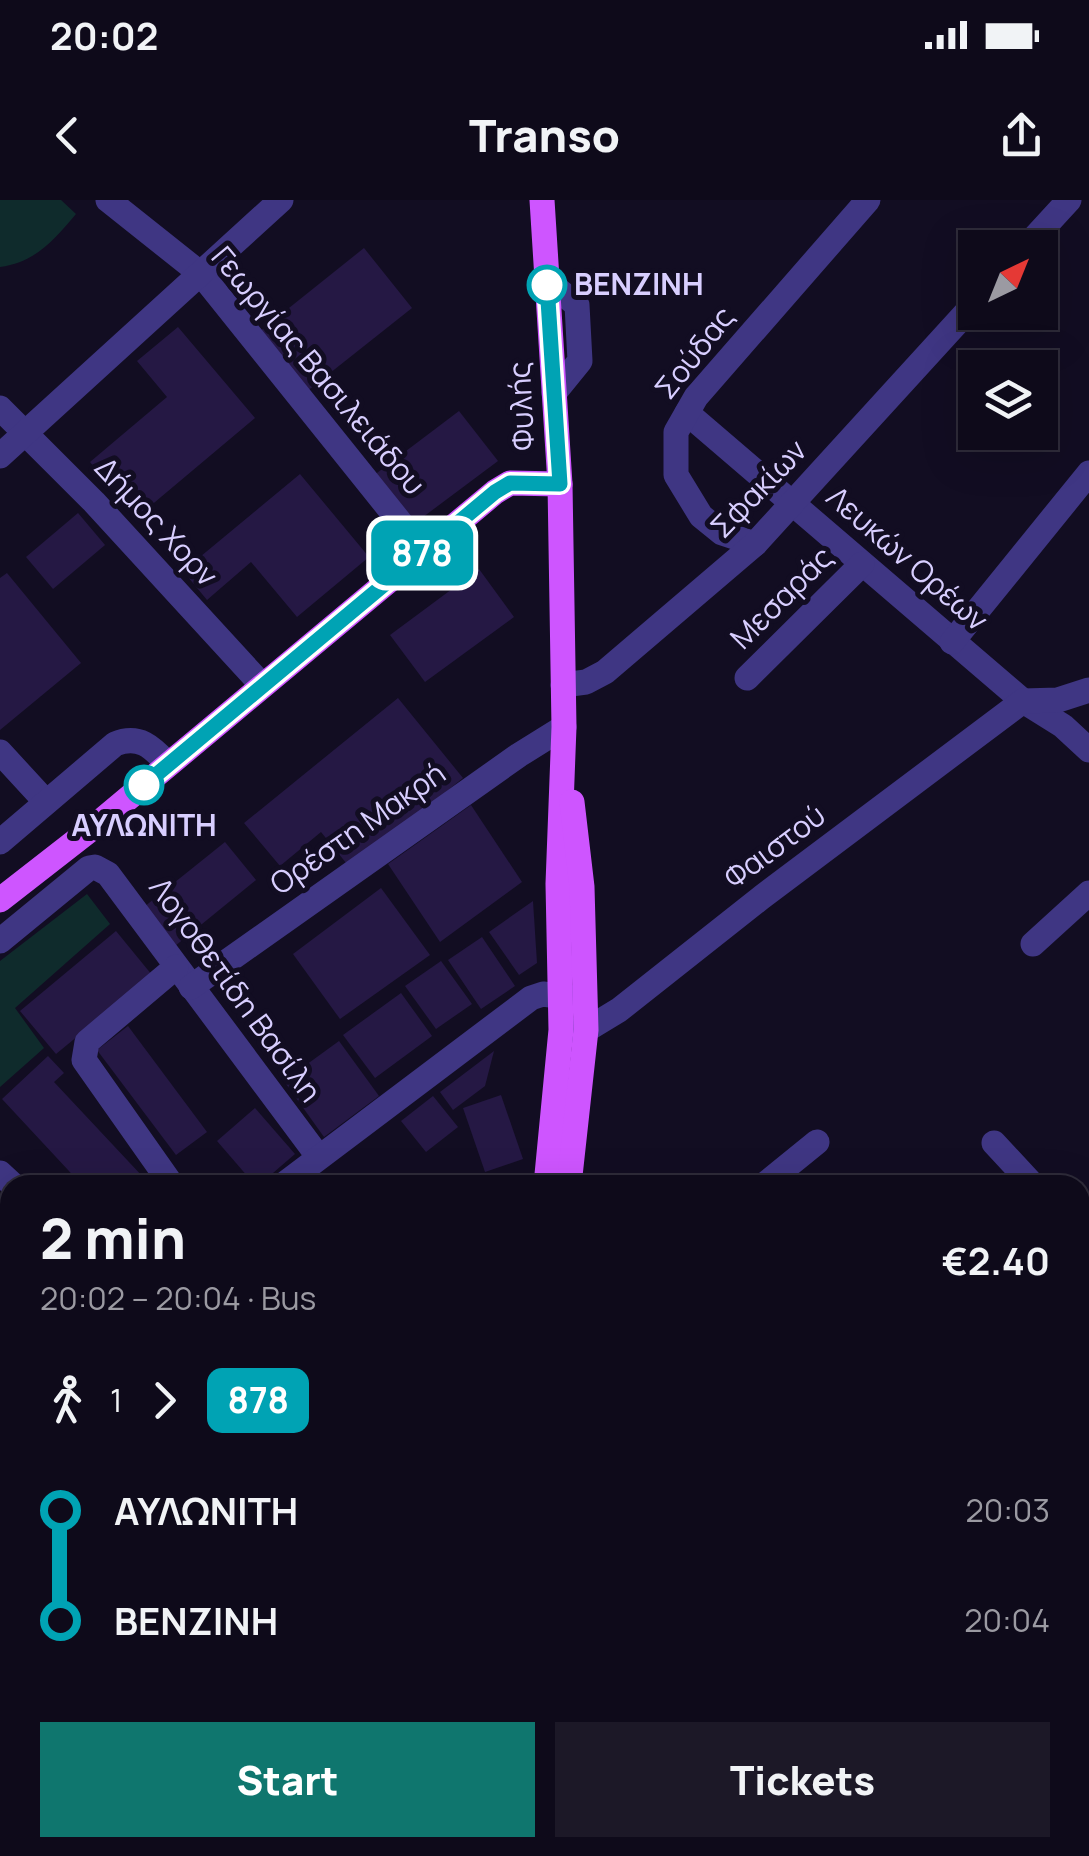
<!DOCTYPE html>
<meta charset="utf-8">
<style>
:root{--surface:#0e0a1a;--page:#1c1827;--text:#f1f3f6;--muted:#9b9aa2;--line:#2e2b39;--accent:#0f766e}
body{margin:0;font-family:Manrope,sans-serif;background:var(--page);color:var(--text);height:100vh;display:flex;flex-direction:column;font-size:38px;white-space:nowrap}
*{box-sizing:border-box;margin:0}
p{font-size:32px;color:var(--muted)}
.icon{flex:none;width:55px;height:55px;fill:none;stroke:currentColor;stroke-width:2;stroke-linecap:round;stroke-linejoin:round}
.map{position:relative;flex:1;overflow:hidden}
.drawer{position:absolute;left:0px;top:975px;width:1090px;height:682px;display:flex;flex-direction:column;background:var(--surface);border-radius:30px 30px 0 0;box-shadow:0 10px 40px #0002,0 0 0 2px var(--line)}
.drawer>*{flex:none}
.badge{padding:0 20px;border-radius:15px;font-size:35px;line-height:65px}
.needle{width:65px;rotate:43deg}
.tools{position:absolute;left:958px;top:30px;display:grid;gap:20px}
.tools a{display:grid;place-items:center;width:100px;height:100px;border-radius:0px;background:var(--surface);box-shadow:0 10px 40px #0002,0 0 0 2px var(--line);font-size:50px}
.map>.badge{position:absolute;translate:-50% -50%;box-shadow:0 0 0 5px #fff}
.legs{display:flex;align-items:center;gap:15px;height:110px;padding:0 40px;font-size:32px}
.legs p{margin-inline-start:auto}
.summary{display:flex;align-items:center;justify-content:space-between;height:170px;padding:0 40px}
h1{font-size:55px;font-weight:800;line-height:75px}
.action{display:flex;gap:20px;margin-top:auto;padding:20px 40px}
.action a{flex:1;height:115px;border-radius:0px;background:var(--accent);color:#fff;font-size:40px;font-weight:800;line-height:115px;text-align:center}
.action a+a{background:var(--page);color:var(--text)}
ul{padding:0 40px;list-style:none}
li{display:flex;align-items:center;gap:35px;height:110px;font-size:38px}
li i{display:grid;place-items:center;width:15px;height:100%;margin:0 12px;background:currentColor}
li i::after{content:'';width:25px;height:25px;margin:-12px;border:8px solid;border-radius:50%;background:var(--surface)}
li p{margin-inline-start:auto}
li:first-child i{background:linear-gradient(#0000 50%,currentColor 0)}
li:last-child i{background:linear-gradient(currentColor 50%,#0000 0)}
.status{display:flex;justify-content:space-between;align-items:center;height:70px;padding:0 50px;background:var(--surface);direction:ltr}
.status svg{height:28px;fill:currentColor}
header{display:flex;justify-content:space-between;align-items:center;height:130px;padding:0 40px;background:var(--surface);font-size:45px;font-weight:800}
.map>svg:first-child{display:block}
.green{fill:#0f2b2c}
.building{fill:#251844}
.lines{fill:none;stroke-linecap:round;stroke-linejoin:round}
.minor{stroke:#3f3683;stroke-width:25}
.major{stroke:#ce55ff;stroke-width:25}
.highway{stroke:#ff4991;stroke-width:30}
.rail{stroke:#00cbf9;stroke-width:8;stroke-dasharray:15 12;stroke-linecap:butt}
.line-1-casing{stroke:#fff;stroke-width:22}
.line-1{stroke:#00a3b4;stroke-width:15}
.stop-1-dot{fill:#fff;stroke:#00a3b4;stroke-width:5}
.labels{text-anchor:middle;stroke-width:10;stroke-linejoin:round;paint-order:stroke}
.stop-label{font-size:30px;font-weight:bold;fill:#d8ceff;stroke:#120d22;text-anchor:start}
.street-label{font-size:30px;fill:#d8ceff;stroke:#120d22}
</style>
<div class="status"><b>20:02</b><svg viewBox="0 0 49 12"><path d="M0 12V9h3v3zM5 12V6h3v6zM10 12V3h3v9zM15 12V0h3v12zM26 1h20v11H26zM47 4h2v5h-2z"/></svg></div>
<header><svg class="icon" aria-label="back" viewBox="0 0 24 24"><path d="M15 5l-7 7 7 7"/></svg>Transo<svg class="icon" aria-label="share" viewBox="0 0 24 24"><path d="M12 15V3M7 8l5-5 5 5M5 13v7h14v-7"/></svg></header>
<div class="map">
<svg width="1089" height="1656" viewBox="0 0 1089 1656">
<rect width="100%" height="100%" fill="#120d22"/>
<g class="green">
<path d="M0,0H61L76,14C54,40 36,62 0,67Z"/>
<path d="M87,694L110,724L15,808L44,848L0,887V761Z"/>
</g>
<g class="building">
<path d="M364,48L412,108L301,196L254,136Z"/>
<path d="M178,127L255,218L136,318L90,262L167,197L137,161Z"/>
<path d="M459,211L498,261L407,329L369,279Z"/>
<path d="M300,274L369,357L297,417L251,362L207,400L183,371Z"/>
<path d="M78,313L105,345L53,389L26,357Z"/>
<path d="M479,369L514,417L425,482L390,435Z"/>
<path d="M7,373L81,463L0,530V378Z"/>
<path d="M398,498L463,578L351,669L321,632L280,666L244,623Z"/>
<path d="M471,605L522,682L440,742L388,664Z"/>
<path d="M225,642L256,680L175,746L144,707Z"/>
<path d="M381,688L430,755L340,819L293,754Z"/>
<path d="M533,701L537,763L519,775L489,732Z"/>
<path d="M116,731L152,775L56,854L20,811Z"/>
<path d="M482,737L515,786L481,809L448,760Z"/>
<path d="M441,761L472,804L436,829L405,786Z"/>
<path d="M401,793L432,836L375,878L343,835Z"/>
<path d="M128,826L207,932L176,955L97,850Z"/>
<path d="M339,841L379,896L324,937L284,881Z"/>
<path d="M494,851L485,886L453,910L440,892Z"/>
<path d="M48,856L64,873L54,882L143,977L134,985H82L2,899Z"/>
<path d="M501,895L523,959L485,972L463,908Z"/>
<path d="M433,896L458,927L426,952L401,921Z"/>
<path d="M255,908L295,954L259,985H255L217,941Z"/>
<path d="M166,1648H217L224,1656H173Z"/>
</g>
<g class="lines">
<g class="minor">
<path d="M108,0L201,74L424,352"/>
<path d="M1025,48L1069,0"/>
<path d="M547,81L577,105L580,161L554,193"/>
<path d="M0,208L94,302L261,484"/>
<path d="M687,213L1023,501L1063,526L1089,550"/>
<path d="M0,256L281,0"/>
<path d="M755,344L722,333L701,316L676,275V232L696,197L868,0"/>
<path d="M952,442L1089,273"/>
<path d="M747,478L862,364"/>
<path d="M563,485L586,482L605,472L755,344L975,103"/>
<path d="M0,552L46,602"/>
<path d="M0,642L115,544C139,534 152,547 168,564"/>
<path d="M0,741L89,668L95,667L108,674L318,956"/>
<path d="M1033,744L1089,693"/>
<path d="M191,787L519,555L564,527"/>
<path d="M566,830H586L619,810L762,697L1023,501L1058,500L1089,490"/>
<path d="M994,943L1033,985"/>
<path d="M0,973L13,985"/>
<path d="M172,985L84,860L87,842L176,767"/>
<path d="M283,985L531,798L543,794L580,799"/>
<path d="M764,985L817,942"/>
<path d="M1080,1037L1089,1047"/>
<path d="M1080,1440L1089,1452L1080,1461"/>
<path d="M731,1648L737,1656"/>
<path d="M863,1656L873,1648"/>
</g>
<g class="major">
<path d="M542,0L560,284L564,527L558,684L561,830L546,985"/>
<path d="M0,700L95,626L495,292L510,283L560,284"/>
<path d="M569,985L586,830L582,687L572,602"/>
<path d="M447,1648L453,1656"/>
<path d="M486,1656L487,1648"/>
</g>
<g class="highway">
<path d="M0,1065L10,1075"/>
<path d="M0,1193L10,1206"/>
<path d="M0,1498L10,1511"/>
<path d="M0,1634L15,1656"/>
<path d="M113,1648L120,1656"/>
<path d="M350,1648L357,1656"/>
<path d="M504,1648L506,1656"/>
</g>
<g class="rail">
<path d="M0,1267L10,1280"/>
<path d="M0,1298L10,1311"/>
<path d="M0,1347L10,1360"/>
<path d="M0,1423L10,1437"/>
<path d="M172,1648L178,1656"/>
<path d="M234,1648L241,1656"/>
<path d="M275,1648L282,1656"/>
<path d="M297,1648L304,1656"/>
</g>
</g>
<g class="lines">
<defs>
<path id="line-1" d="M144,585L495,292L510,283L560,284L547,85"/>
</defs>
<use href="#line-1" class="line-1-casing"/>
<use href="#line-1" class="line-1"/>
</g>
<g class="stop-1-dot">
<circle cx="547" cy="85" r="18"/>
<circle cx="144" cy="585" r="18"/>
</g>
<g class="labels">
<g class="stop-label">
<text x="574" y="95">ΒΕΝΖΙΝΗ</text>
<text x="144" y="636" text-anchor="middle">ΑΥΛΩΝΙΤΗ</text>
</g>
<g class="street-label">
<text transform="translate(695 153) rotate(-52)" y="10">Σούδας</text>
<text transform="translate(318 171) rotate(50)" y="10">Γεωργίας Βασιλειάδου</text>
<text transform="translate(522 206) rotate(-93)" y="10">Φυλής</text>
<text transform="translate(759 289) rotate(-46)" y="10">Σφακίων</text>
<text transform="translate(156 322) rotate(47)" y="10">Δήμος Χορν</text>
<text transform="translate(907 359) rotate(41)" y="10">Λευκών Ορέων</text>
<text transform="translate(782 398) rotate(-45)" y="10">Μεσαράς</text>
<text transform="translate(358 629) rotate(-35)" y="10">Ορέστη Μακρή</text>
<text transform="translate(775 647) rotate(-37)" y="10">Φαιστού</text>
<text transform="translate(235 790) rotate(54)" y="10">Λογοθετίδη Βασίλη</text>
</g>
</g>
</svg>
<div class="tools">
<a><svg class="needle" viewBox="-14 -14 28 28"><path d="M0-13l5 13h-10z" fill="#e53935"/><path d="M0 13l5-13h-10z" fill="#9b9aa2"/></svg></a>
<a><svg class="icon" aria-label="layers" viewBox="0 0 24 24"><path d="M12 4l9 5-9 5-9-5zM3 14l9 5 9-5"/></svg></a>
</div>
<b class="badge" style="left:422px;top:353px;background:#00a3b4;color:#fff">878</b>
<section class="drawer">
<div class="summary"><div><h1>2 min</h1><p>20:02 – 20:04 · Bus</p></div><b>€2.40</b></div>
<div class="legs"><svg class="icon" aria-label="walk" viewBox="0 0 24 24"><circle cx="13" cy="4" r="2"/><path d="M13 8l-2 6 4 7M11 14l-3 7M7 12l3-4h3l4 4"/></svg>1<svg class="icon" aria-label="forward" viewBox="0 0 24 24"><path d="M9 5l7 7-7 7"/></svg><b class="badge" style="background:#00a3b4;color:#fff">878</b></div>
<ul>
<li><i style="color:#00a3b4"></i><b>ΑΥΛΩΝΙΤΗ</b><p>20:03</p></li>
<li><i style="color:#00a3b4"></i><b>ΒΕΝΖΙΝΗ</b><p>20:04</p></li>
</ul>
<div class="action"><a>Start</a><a>Tickets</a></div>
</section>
</div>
